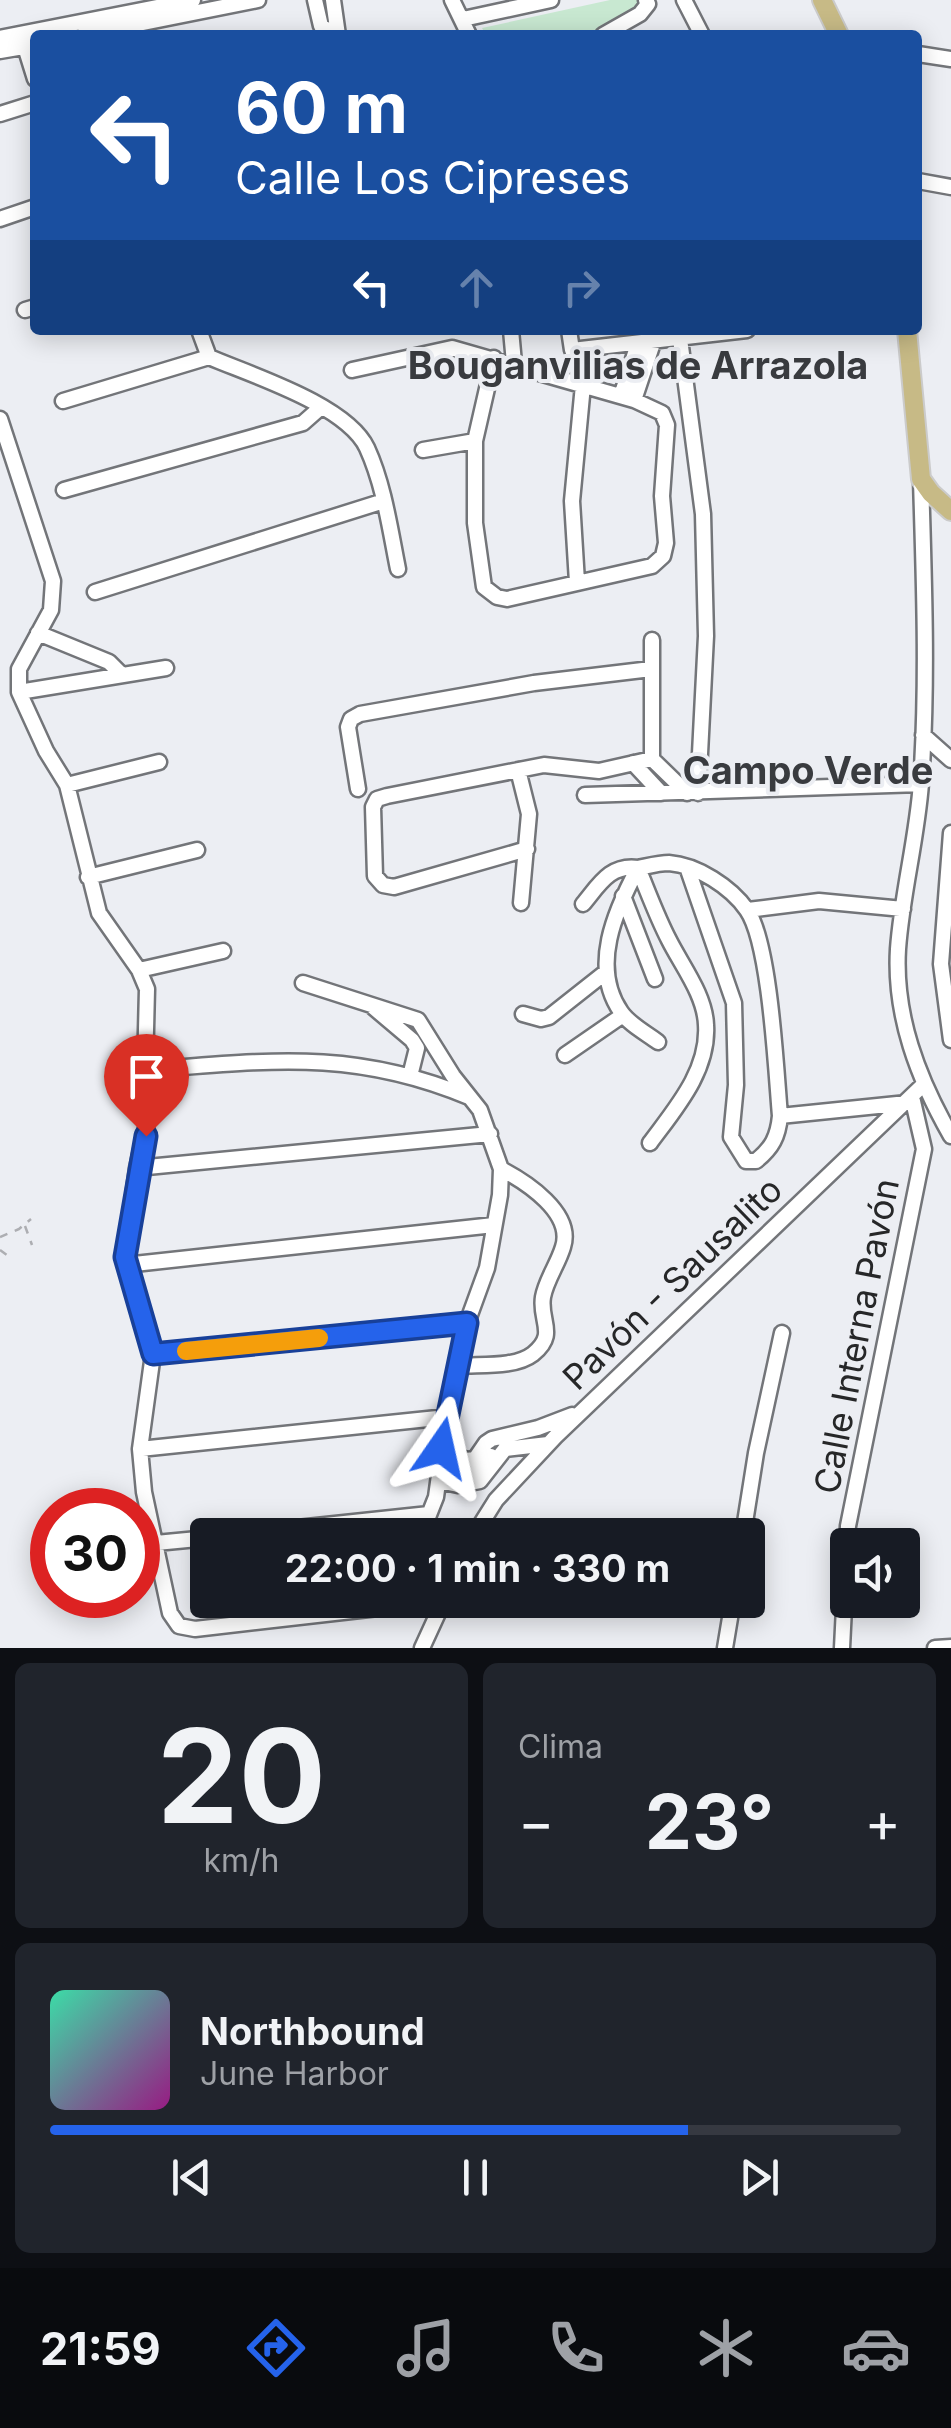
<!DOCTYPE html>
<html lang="es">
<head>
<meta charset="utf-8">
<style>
	body { margin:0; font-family:Inter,sans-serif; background:#20242c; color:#f1f3f6; height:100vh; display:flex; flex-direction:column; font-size:38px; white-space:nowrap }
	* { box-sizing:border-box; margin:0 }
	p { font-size:32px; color:#9ea1a6 }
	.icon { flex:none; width:55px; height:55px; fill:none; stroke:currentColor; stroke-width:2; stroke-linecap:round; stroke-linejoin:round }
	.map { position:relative; height:1648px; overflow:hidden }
	.panel { display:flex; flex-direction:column; gap:15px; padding:15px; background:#0d0f14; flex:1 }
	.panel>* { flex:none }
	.banner { position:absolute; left:30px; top:30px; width:892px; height:305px; border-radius:10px; box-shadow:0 5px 25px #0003; background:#1a4fa0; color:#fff; overflow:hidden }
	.tools { position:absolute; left:830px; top:1528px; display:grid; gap:20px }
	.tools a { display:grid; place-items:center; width:90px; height:90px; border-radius:10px; background:#171b24; box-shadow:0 5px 25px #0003; font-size:50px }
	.speed { position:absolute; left:30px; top:1488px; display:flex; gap:20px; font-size:50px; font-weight:700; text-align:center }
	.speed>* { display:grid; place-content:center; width:130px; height:130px; border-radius:50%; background:#171b24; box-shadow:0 5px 25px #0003; line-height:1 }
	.speed .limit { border:15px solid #d22; background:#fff; color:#111 }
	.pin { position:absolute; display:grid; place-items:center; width:85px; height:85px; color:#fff; margin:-102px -42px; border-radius:50% 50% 50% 0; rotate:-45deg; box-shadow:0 0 10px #0007 }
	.pin .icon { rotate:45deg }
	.me { position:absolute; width:110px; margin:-55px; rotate:11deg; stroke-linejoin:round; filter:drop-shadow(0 0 8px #0008) }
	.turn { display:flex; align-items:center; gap:35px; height:210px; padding:0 40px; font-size:45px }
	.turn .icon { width:130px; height:130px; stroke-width:2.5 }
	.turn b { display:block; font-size:70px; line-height:85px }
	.lanes { display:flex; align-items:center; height:95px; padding:0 40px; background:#0003; justify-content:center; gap:50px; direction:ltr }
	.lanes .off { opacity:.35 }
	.big { font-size:75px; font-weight:700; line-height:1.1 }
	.panel .tile { flex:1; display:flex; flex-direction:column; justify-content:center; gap:15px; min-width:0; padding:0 35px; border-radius:15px; background:#20242c }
	.panel .dial { align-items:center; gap:0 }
	.dial b { font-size:130px; line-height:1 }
	.song { display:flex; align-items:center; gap:30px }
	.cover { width:120px; height:120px; border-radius:15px; background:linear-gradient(135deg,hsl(160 70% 55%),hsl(310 70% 35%)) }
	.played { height:10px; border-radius:5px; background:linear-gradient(90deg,#2563eb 75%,#363941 75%) }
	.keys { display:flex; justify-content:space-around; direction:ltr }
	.heat { display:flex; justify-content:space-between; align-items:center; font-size:55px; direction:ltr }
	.panel .tiles { flex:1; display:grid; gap:15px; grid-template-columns:1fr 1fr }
	.tile:last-child { grid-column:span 2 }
	.trip { position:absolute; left:190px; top:1518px; width:575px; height:100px; border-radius:10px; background:#171b24; box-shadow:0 5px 25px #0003; font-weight:700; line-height:100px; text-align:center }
	.dock { display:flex; height:160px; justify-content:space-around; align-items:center; background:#090b0e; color:#9ea1a6 }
	.dock .icon { width:70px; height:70px }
	.dock .on { color:#2563eb }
	.dock b { font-size:45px; color:#f1f3f6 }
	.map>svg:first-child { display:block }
	.green { fill:#c8e8d1 }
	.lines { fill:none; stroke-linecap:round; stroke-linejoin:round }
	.minor-casing { stroke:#737579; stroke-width:19 }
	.major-casing { stroke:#cbcbcb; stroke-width:22 }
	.path { stroke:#adaeb2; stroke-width:2.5; stroke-dasharray:8 8; stroke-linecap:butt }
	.minor { stroke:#fff; stroke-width:14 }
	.major { stroke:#c7ba86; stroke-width:18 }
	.route-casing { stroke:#184099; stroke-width:25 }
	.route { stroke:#2563eb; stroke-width:18 }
	.slow { stroke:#f59e0b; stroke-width:18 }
	.labels { text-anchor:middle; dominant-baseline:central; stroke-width:8; stroke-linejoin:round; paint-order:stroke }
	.street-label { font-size:35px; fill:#262728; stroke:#eceef3 }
	.neighbourhood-label { font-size:38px; font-weight:bold; fill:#393b3f; stroke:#eceef3 }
</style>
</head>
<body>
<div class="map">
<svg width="951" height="1648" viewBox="0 0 951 1648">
	<rect width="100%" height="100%" fill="#eceef3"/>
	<path class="green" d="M610,0H637L640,6L597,35H486L482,28Z"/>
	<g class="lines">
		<defs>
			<path id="minor" d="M315,0L321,26L336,35
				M333,0L338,35
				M452,0L469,35
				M684,0L702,35
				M463,19L551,0
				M21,34L35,79
				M83,35L258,0
				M603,35L640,14L648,4L646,0
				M0,38L193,0
				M0,51L35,45
				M918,54L951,59
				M0,114L35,103
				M918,181L951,187
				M0,219L35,207
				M25,310L35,307
				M199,330L209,357C251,375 347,405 367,448C384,485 390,529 398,569
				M511,330L514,363
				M569,330L572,350L747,330
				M680,339L703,514L706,636L698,793
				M352,370L452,348L634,400L662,413L667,425L662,496L666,543L663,556L652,566L507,599L497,597L484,587L475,523V441L494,358
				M621,396L638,344
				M634,400L653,343
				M63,401L209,357
				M0,419L53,581L51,610L19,669V692L46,751L67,785L99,913L139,970L147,989L145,1070L148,1119L137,1168L125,1257L153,1354L140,1449L144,1492L170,1613L179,1626L195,1629L378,1608L391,1600
				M423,450L475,441
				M921,480C924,581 928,682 921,783C917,839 902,893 898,949C894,1016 918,1078 951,1136
				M64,490L303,423L320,408
				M577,582L572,501L583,385
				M95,592L384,501
				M38,633L109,662L122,675
				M652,640V759L687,793
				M19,692L166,668
				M923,735L951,760
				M633,763L661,793
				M518,770L529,814L521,903
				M67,785L159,762
				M358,789L348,727L351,719L360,714L534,683L651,669
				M585,795L921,784
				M951,833L941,964L951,1040
				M527,849L394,887L383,885L375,876L373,807L377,799L387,796L544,765L599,771L652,759
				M687,867L734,1003L736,1085L731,1137L746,1161H756C772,1148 778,1137 780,1116
				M88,877L197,850
				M623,896L655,979
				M583,904C599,885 610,864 638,868C648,892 657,917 669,940C682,966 705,995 706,1025C709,1071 675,1109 650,1143
				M748,910L819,901L903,909
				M139,970L223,951
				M303,983L418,1020L453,1076L480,1110L501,1169L500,1195L487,1268L467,1323L447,1417L436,1497L421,1535
				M373,1007L412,1040L417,1048L410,1076
				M523,1014L541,1019L549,1017L606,972
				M658,1042C646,1033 629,1024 621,1012C590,967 615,911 638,868C648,866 659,863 669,863C697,865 731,887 747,910C770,943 776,1070 780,1116L907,1103
				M565,1055L623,1015
				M145,1070C266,1061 352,1048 469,1097
				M137,1168L490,1134
				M125,1265L494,1225
				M153,1354L467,1323
				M458,1366C480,1364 515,1368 533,1354C558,1334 539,1321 543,1297C546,1280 558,1264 563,1247C574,1213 526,1182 501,1169
				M441,1448L466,1460L475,1459L486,1443L492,1439L538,1428L572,1415
				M140,1449L447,1417
				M441,1464C459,1468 479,1476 491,1456
				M439,1481L458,1485L480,1481L505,1449L548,1444
				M232,1535L429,1514
				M474,1535L496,1500L555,1437L923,1085
				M743,1535L756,1453L782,1333
				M156,1543L208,1538
				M422,1648L444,1600
				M725,1648L733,1600
				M842,1648L848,1526L924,1149L912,1097
				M935,1648L951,1647"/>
			<path id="major" d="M822,0L839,35
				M907,330L921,479L931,493L951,511"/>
		</defs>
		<use href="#minor" class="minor-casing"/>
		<use href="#major" class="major-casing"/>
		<path class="path" d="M25,1226L32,1245
			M0,1237L19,1229L31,1219
			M0,1250L11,1258"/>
		<use href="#minor" class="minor"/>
		<use href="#major" class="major"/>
	</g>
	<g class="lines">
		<defs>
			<path id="route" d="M146,1136L125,1257L153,1354L467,1323L441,1448"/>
		</defs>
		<use href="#route" class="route-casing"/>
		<use href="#route" class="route"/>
		<path class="slow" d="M186,1351L319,1338"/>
	</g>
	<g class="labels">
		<g class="street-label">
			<text transform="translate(672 1283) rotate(-44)">Pavón - Sausalito</text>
			<text transform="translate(856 1336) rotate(-79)">Calle Interna Pavón</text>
		</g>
		<g class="neighbourhood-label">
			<text x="638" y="365">Bouganvilias de Arrazola</text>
			<text x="808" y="770">Campo Verde</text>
		</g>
	</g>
</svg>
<div class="tools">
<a><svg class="icon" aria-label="sound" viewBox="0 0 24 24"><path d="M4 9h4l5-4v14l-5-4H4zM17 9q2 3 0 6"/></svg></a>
</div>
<div class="speed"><div class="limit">30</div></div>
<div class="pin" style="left:146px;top:1136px;background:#d93025"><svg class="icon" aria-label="arrive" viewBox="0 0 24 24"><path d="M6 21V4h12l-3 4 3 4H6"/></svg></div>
<svg class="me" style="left:441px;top:1448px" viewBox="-20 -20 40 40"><path d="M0-17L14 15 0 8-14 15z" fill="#2563eb" stroke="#fff" stroke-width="4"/></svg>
<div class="trip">22:00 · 1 min · 330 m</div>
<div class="banner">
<div class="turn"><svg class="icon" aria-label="left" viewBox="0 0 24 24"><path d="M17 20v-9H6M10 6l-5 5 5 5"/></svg><div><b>60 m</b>Calle Los Cipreses</div></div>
<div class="lanes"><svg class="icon" aria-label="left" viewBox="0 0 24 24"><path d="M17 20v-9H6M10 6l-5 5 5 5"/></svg><svg class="icon off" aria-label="ahead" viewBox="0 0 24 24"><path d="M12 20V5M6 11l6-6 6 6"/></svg><svg class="icon off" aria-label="right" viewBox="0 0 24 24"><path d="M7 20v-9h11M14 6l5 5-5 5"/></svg></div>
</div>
</div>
<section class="panel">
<div class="tiles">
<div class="tile dial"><b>20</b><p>km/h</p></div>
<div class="tile"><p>Clima</p>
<div class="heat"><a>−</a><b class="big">23°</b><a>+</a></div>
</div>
<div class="tile">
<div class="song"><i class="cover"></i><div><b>Northbound</b><p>June Harbor</p></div></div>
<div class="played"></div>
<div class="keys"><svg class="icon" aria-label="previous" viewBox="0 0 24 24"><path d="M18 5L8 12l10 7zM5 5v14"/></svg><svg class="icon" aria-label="pause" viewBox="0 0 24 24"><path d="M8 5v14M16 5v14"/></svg><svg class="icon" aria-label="next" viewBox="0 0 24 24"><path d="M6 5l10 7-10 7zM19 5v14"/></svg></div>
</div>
</div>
</section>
<nav class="dock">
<b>21:59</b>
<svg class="icon on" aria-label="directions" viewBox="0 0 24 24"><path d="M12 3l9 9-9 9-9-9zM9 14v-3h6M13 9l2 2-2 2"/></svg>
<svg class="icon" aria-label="music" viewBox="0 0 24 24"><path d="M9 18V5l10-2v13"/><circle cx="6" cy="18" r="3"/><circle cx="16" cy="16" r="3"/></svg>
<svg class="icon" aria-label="phone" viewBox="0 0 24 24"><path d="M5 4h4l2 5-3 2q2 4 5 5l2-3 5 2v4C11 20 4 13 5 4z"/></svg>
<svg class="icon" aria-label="climate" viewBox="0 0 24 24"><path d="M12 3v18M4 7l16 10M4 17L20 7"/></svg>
<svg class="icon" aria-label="car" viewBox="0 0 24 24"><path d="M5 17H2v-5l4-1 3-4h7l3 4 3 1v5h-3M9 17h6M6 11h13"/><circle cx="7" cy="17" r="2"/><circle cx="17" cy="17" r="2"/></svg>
</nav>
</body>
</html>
